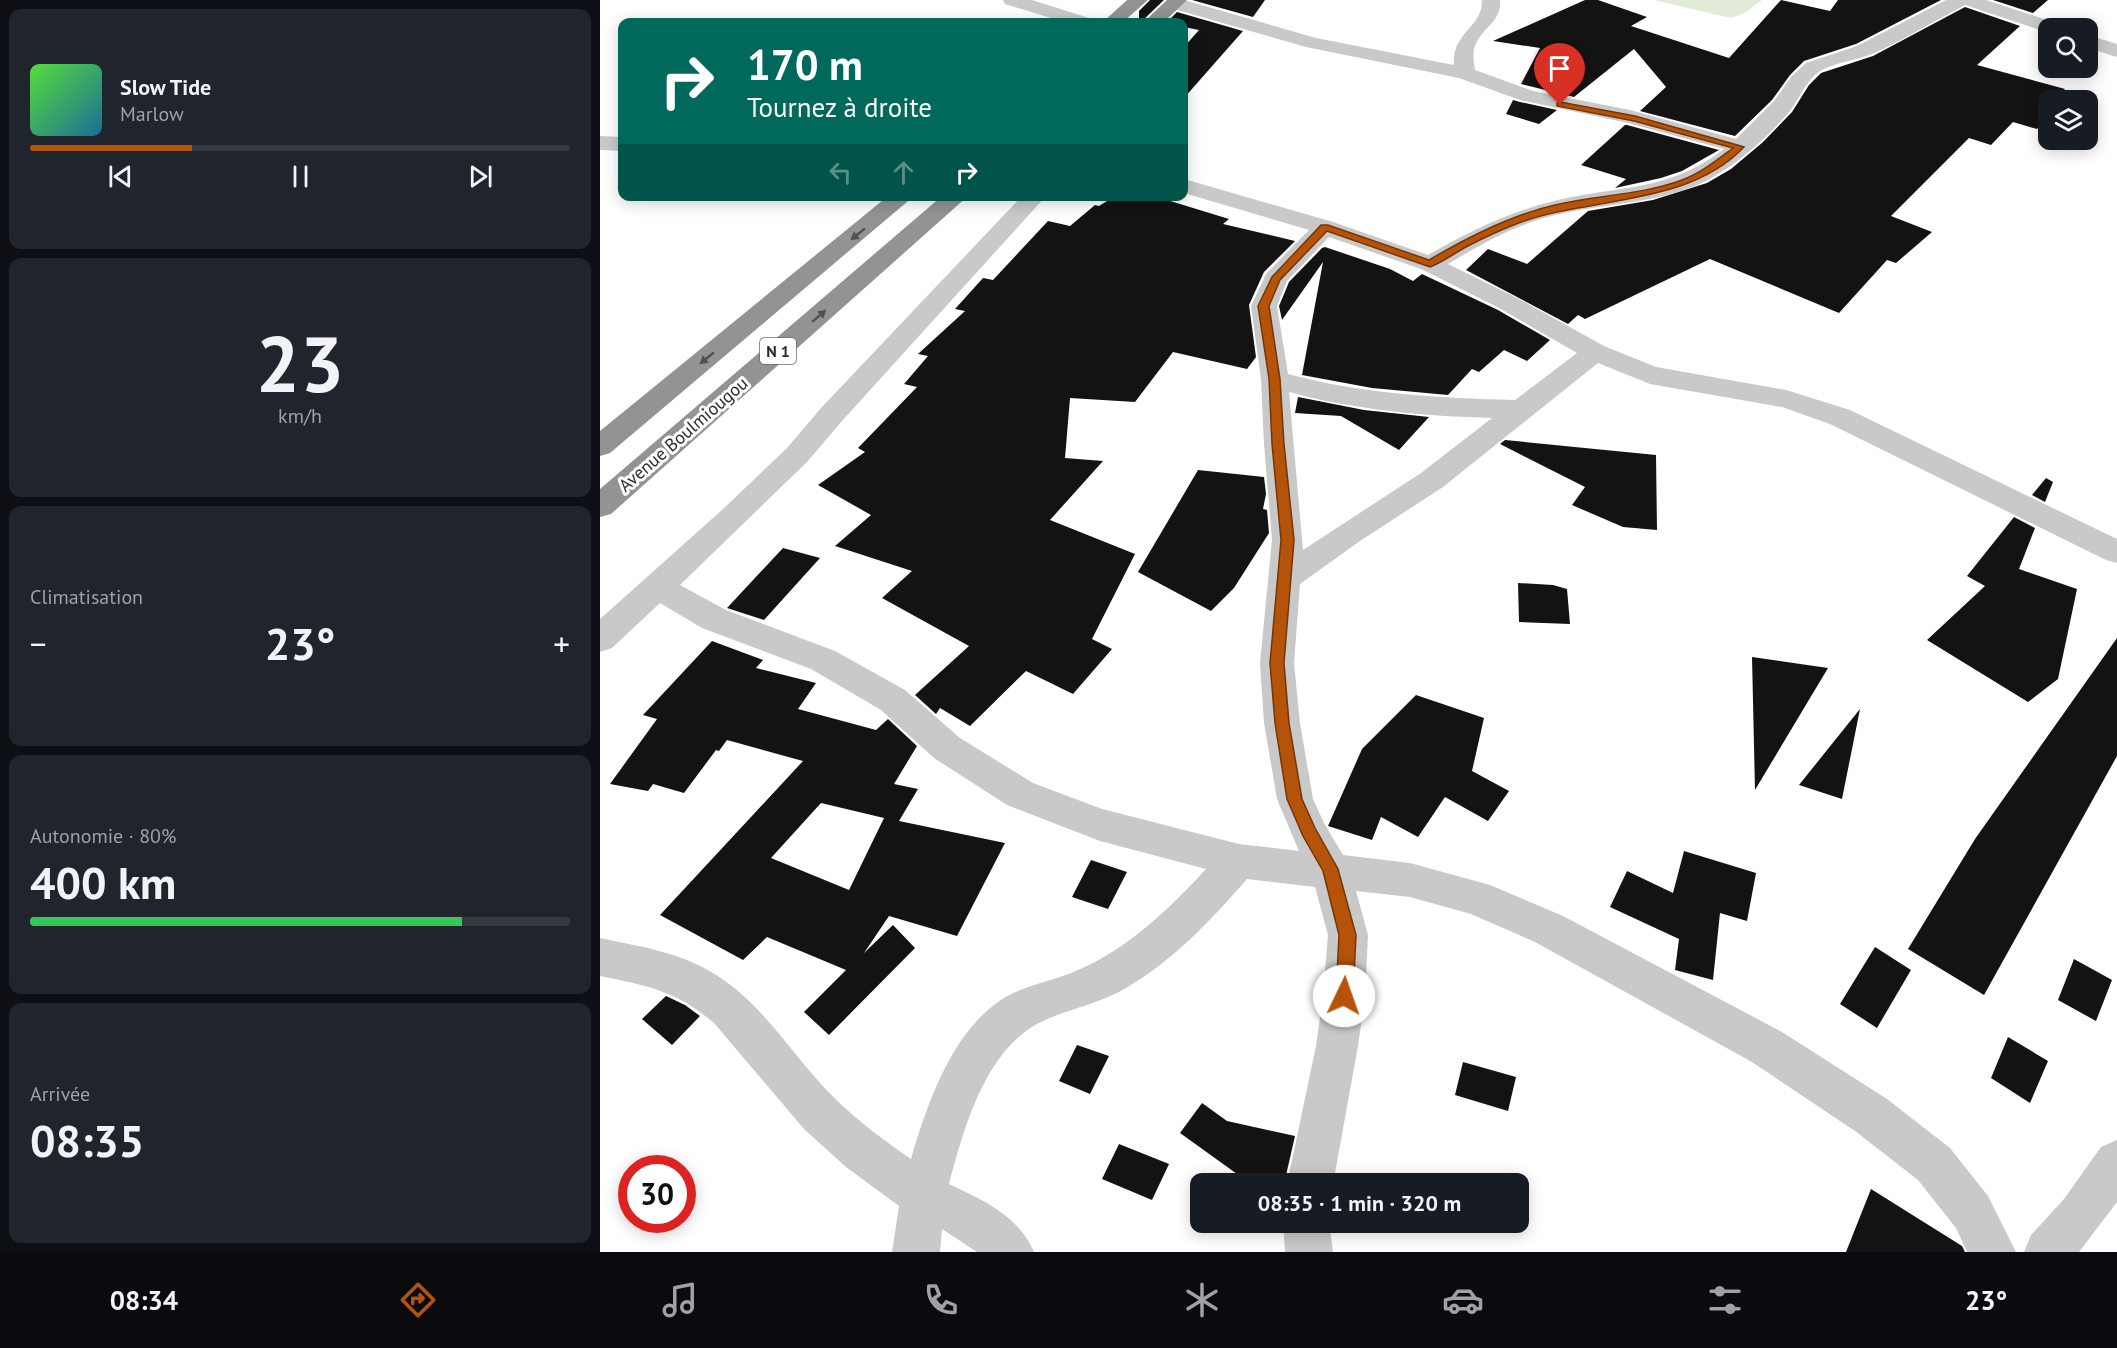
<!DOCTYPE html>
<html lang="fr">
<head>
<meta charset="utf-8">
<style>
	body { margin:0; font-family:"PT Sans",sans-serif; background:#20242c; color:#f1f3f6; height:100vh; display:flex; flex-direction:column; font-size:22px; white-space:nowrap }
	* { box-sizing:border-box; margin:0 }
	p { font-size:20px; color:#9ea1a6 }
	.icon { flex:none; width:33px; height:33px; fill:none; stroke:currentColor; stroke-width:2; stroke-linecap:round; stroke-linejoin:round }
	.map { position:relative; flex:1; overflow:hidden }
	.sheet { display:flex; flex-direction:column; gap:9px; padding:9px; background:#0d0f14; width:600px }
	.sheet>* { flex:none }
	.banner { position:absolute; left:18px; top:18px; width:570px; height:183px; border-radius:12px; box-shadow:0 3px 15px #0003; background:#00695c; color:#fff; overflow:hidden }
	.tools { position:absolute; left:1438px; top:18px; display:grid; gap:12px }
	.tools a { display:grid; place-items:center; width:60px; height:60px; border-radius:12px; background:#171b24; box-shadow:0 3px 15px #0003; font-size:30px }
	.speed { position:absolute; left:18px; top:1155px; display:flex; gap:12px; font-size:30px; font-weight:700; text-align:center }
	.speed>* { display:grid; place-content:center; width:78px; height:78px; border-radius:50%; background:#171b24; box-shadow:0 3px 15px #0003; line-height:1 }
	.speed .limit { border:9px solid #d22; background:#fff; color:#111 }
	.pin { position:absolute; display:grid; place-items:center; width:51px; height:51px; color:#fff; margin:-62px -26px; border-radius:50% 50% 50% 0; rotate:-45deg; box-shadow:0 0 6px #0007 }
	.pin .icon { rotate:45deg }
	.me { position:absolute; width:66px; margin:-33px; rotate:3deg; stroke-linejoin:round; filter:drop-shadow(0 0 4px #0008) }
	.turn { display:flex; align-items:center; gap:21px; height:126px; padding:0 30px; font-size:27px }
	.turn .icon { width:78px; height:78px; stroke-width:2.5 }
	.turn b { display:block; font-size:42px; line-height:51px }
	.lanes { display:flex; align-items:center; height:57px; padding:0 30px; background:#0003; justify-content:center; gap:30px; direction:ltr }
	.lanes .off { opacity:.35 }
	.big { font-size:45px; font-weight:700; line-height:1.1 }
	.sheet .widget { flex:1; display:flex; flex-direction:column; justify-content:center; gap:9px; min-width:0; padding:0 21px; border-radius:12px; background:#20242c }
	.sheet .dial { align-items:center; gap:0 }
	.dial b { font-size:78px; line-height:1 }
	.song { display:flex; align-items:center; gap:18px }
	.cover { width:72px; height:72px; border-radius:9px; background:linear-gradient(135deg,hsl(110 70% 55%),hsl(200 70% 35%)) }
	.played { height:6px; border-radius:3px; background:linear-gradient(90deg,#b45309 30%,#363941 30%) }
	.keys { display:flex; justify-content:space-around; direction:ltr }
	.heat { display:flex; justify-content:space-between; align-items:center; font-size:33px; direction:ltr }
	.charge { height:9px; border-radius:4px; background:linear-gradient(90deg,#34c759 80%,#363941 0) }
	.trip { position:absolute; left:590px; top:1173px; width:339px; height:60px; border-radius:12px; background:#171b24; box-shadow:0 3px 15px #0003; font-weight:700; line-height:60px; text-align:center }
	.dock { display:flex; height:96px; justify-content:space-around; align-items:center; background:#090b0e; color:#9ea1a6 }
	.dock .icon { width:42px; height:42px }
	.dock .current { color:#b45309 }
	.dock b { font-size:27px; color:#f1f3f6 }
	main { display:flex; flex:1; min-height:0 }
	.map>svg:first-child { display:block }
	.green { fill:#e2ebd7 }
	.building { fill:#131313; fill-rule:evenodd }
	.lines { fill:none; stroke-linecap:round; stroke-linejoin:round }
	.minor { fill:#c9c9c9; fill-rule:evenodd }
	.highway { fill:#939393; fill-rule:evenodd }
	.oneway { fill:#505050 }
	.route { fill:#b45309; stroke:#753606; stroke-width:1.5 }
	.labels { text-anchor:middle; dominant-baseline:central; stroke-width:6; stroke-linejoin:round; paint-order:stroke }
	.shield { fill:#fff; stroke:#6b6b6b; stroke-width:1.5 }
	.shield-label { font-size:16px; font-weight:bold; fill:#2c2c2c }
	.street-label { font-size:18px; fill:#2c2c2c; stroke:#fff }
</style>
</head>
<body>
<main>
<section class="sheet">
<div class="widget">
<div class="song"><i class="cover"></i><div><b>Slow Tide</b><p>Marlow</p></div></div>
<div class="played"></div>
<div class="keys"><svg class="icon" aria-label="previous" viewBox="0 0 24 24"><path d="M18 5L8 12l10 7zM5 5v14"/></svg><svg class="icon" aria-label="pause" viewBox="0 0 24 24"><path d="M8 5v14M16 5v14"/></svg><svg class="icon" aria-label="next" viewBox="0 0 24 24"><path d="M6 5l10 7-10 7zM19 5v14"/></svg></div>
</div>
<div class="widget dial"><b>23</b><p>km/h</p></div>
<div class="widget"><p>Climatisation</p>
<div class="heat"><a>−</a><b class="big">23°</b><a>+</a></div>
</div>
<div class="widget"><p>Autonomie · 80%</p><b class="big">400 km</b><div class="charge"></div></div>
<div class="widget"><p>Arrivée</p><b class="big">08:35</b></div>
</section>
<div class="map">
<svg width="1517" height="1252" viewBox="0 0 1517 1252">
	<rect width="100%" height="100%" fill="#fff"/>
	<path class="green" d="M1054,0H1162L1145,13L1131,18Z"/>
	<path class="building" d="M550,0H564L542,21L539,20V11Z
		M592,0H665L653,17Z
		M985,0H998L1047,17L1031,26L1129,58L1181,0L1230,11L1238,0H1341L1256,44L1204,61L1190,75L1172,100L1135,136L1040,111L1066,87L1034,49L974,97L921,84L940,48L893,41Z
		M1393,0H1448L1433,13Z
		M1365,7L1420,26L1377,65L1465,89L1456,100H1449V114L1437,129L1413,122L1391,145L1369,138L1291,216L1332,232L1296,263L1287,260L1239,313L1110,259L985,319L978,315L968,324L866,270L888,249L927,264L988,211L1053,200L1107,183L1131,169L1163,142L1192,112L1209,85L1221,73L1273,56Z
		M577,12L643,31L584,98V47L599,30L584,27V22H567Z
		M913,100L920,102L957,110L939,124L906,114Z
		M1025,125H1027L1119,150L1082,171L1061,178L1015,188L1026,179L981,165Z
		M515,196H554L629,219L623,224L695,241L664,272L649,305L656,357L647,369L573,352L535,402L470,398L465,458L503,461L450,520L535,554L492,639L512,649L473,694L426,671L370,726L340,708L336,714L315,695L369,646L282,598L312,571L235,546L271,515L218,485L265,452L258,448L317,387L304,384L328,356L318,354L365,311L355,309L383,278L393,280L448,221L470,226L495,205L499,206Z
		M725,247L790,269L813,281L822,274L898,310L950,340L927,361L904,350L879,372L872,369L848,395L772,388L702,375L723,262L682,320L679,306L689,282L722,248Z
		M698,397L764,410L829,417L799,450L741,416L695,413Z
		M905,440L1056,455L1057,530L1023,527L972,505L985,487L900,444Z
		M598,470L664,477L666,494L663,509L667,510L669,533L634,588L611,611L538,572Z
		M1446,478L1453,482L1445,502L1432,495Z
		M1414,517L1435,528L1419,569L1477,589L1458,679L1428,702L1327,640L1385,586L1367,576Z
		M183,548L220,558L164,620L127,608Z
		M918,583L953,585L967,589L970,624L919,622Z
		M1517,638V756L1384,995L1308,949L1375,839Z
		M112,641L163,660L156,668L216,683L198,709L276,730L288,719L317,746L294,784L318,789L299,821L405,843L357,936L289,916L264,953L293,925L315,948L229,1035L204,1012L246,970L167,937L143,960L60,915L203,761L127,740L119,751L116,750L84,793L53,784L48,791L10,784L57,719L43,715ZM221,803L284,818L249,890L171,858Z
		M1152,657L1228,668L1155,790Z
		M816,695L884,718L872,771L909,791L888,821L845,797L818,837L781,817L772,840L728,826L762,749Z
		M1260,709L1242,799L1199,785Z
		M1084,851L1156,873L1147,921L1120,913L1113,980L1075,970L1079,939L1010,907L1027,871L1073,893Z
		M491,860L527,872L508,909L472,897Z
		M1275,947L1311,970L1277,1028L1240,1004Z
		M1474,959L1512,980L1496,1021L1458,1000Z
		M66,996L85,1005L100,1016L72,1045L42,1019Z
		M1408,1037L1448,1061L1430,1103L1391,1078Z
		M477,1045L509,1056L490,1094L459,1081Z
		M863,1062L916,1077L908,1111L855,1095Z
		M602,1103L627,1121L695,1136L684,1184H651L580,1133Z
		M519,1144L569,1164L552,1200L502,1179Z
		M1271,1189L1362,1246L1365,1252H1246Z"/>
	<g class="lines">
		<path class="minor" d="M403,0H432L489,18L492,22H464L405,4Z
			M567,0H584L716,38L854,65C852,31 883,28 882,0H900C902,22 882,27 875,46C872,53 874,62 875,70L933,91L1030,110L1136,139L1174,101L1192,76L1206,63L1257,46L1346,0H1386L1459,24L1462,28H1449V33L1365,5C1334,21 1304,40 1272,54C1255,61 1236,62 1220,71C1206,80 1200,98 1190,111C1167,138 1138,164 1106,181C1061,203 1009,203 960,214C921,222 883,243 848,264L917,298L1004,346L1056,367L1186,390L1250,410L1517,539V563L1506,560L1230,424L1182,407L1050,384L998,363L843,487L760,541L700,584L694,663L700,723L713,799L724,823L743,855L810,863L890,885L963,916L1182,1032L1287,1099L1350,1148L1388,1196L1416,1252H1367L1356,1228L1318,1180L1255,1131L1152,1062L935,942L871,914L810,897L756,891L768,935L765,996L758,1046L733,1184H687L716,1046L723,996L728,935L715,887L647,879C611,920 574,960 526,988C498,1005 465,1009 437,1024C384,1053 363,1131 349,1184C383,1200 419,1216 434,1252H377L342,1229L340,1252H292L299,1206L246,1167L204,1129L114,1023C75,990 48,986 0,976V938C38,946 79,952 113,973C158,1000 186,1045 220,1083C247,1113 279,1137 311,1159C327,1105 350,1036 398,1002C421,985 452,982 478,970C529,948 569,909 606,869L500,841L407,805L334,758L281,710L211,669L102,628L60,603L12,648L0,652V619L122,510L187,448L222,407L422,196H446L242,421L207,462L80,585L126,610L235,651L305,690L360,738L433,783L502,809L639,844L699,851L677,799L664,723L660,663L672,540L664,444L661,379L651,306L666,274L709,230L584,193V179L733,222L828,255C868,232 909,212 954,201C1018,185 1067,193 1124,149L1028,123L920,100L859,78L706,47L567,7L565,3ZM729,237L821,269L899,308L977,353L915,400C838,398 762,394 688,374L677,306L687,281ZM689,392C755,410 824,416 892,418L821,473L703,550Z
			M1488,35L1517,44V57L1488,48Z
			M0,136L22,137V151L0,150Z
			M1517,1140V1202L1479,1252H1424L1431,1235L1464,1199L1501,1147Z
			M683,1222H729L733,1252H685Z"/>
		<path class="highway" d="M527,0H548L523,22H503Z
			M567,0H587L564,22H544Z
			M288,196H314L10,453L0,456V431Z
			M342,196H368L11,514L0,517V489Z"/>
	</g>
	<defs><path id="oneway-solid" d="M-6-.8H1V-3.2L6.5 0L1 3.2V.8H-6Z" transform="scale(1.5)"/></defs>
	<g class="oneway">
		<use href="#oneway-solid" transform="translate(258 234) rotate(141)"/>
		<use href="#oneway-solid" transform="translate(219 316) rotate(-41)"/>
		<use href="#oneway-solid" transform="translate(107 358) rotate(141)"/>
	</g>
	<path class="route" d="M960,102L1035,116L1144,147C1087,207 989,196 916,224C901,230 885,237 870,245C857,251 844,262 830,267L727,231L680,280L669,306L680,379L684,444L694,540L684,663L689,723L702,799L715,828L738,869L756,935L753,996L750,1002L744,1004L738,1002L736,996L739,935L723,871L703,836L687,799L675,723L670,663L681,540L672,444L669,379L658,306L672,277L721,225H728L829,260C868,237 911,215 955,205C997,195 1042,195 1082,180C1101,173 1117,160 1133,148L1034,121L957,106V103Z"/>
	<g class="labels">
		<rect class="shield" x="160" y="338" width="36" height="26" rx="4.5"/>
		<g class="shield-label">
			<text x="178" y="351">N 1</text>
		</g>
		<g class="street-label">
			<text transform="translate(83 434) rotate(-41)">Avenue Boulmiougou</text>
		</g>
	</g>
</svg>
<div class="tools">
<a><svg class="icon" aria-label="search" viewBox="0 0 24 24"><circle cx="10" cy="10" r="6"/><path d="M15 15l6 6"/></svg></a>
<a><svg class="icon" aria-label="layers" viewBox="0 0 24 24"><path d="M12 4l9 5-9 5-9-5zM3 14l9 5 9-5"/></svg></a>
</div>
<div class="speed"><div class="limit">30</div></div>
<div class="pin" style="left:960px;top:105px;background:#d93025"><svg class="icon" aria-label="arrive" viewBox="0 0 24 24"><path d="M6 21V4h12l-3 4 3 4H6"/></svg></div>
<svg class="me" style="left:744px;top:996px" viewBox="-20 -20 40 40"><circle r="19" fill="#fff"/><path d="M0-13L10 11 0 6-10 11z" fill="#b45309"/></svg>
<div class="trip">08:35 · 1 min · 320 m</div>
<div class="banner">
<div class="turn"><svg class="icon" aria-label="right" viewBox="0 0 24 24"><path d="M7 20v-9h11M14 6l5 5-5 5"/></svg><div><b>170 m</b>Tournez à droite</div></div>
<div class="lanes"><svg class="icon off" aria-label="left" viewBox="0 0 24 24"><path d="M17 20v-9H6M10 6l-5 5 5 5"/></svg><svg class="icon off" aria-label="ahead" viewBox="0 0 24 24"><path d="M12 20V5M6 11l6-6 6 6"/></svg><svg class="icon" aria-label="right" viewBox="0 0 24 24"><path d="M7 20v-9h11M14 6l5 5-5 5"/></svg></div>
</div>
</div>
</main>
<nav class="dock">
<b>08:34</b>
<svg class="icon current" aria-label="directions" viewBox="0 0 24 24"><path d="M12 3l9 9-9 9-9-9zM9 14v-3h6M13 9l2 2-2 2"/></svg>
<svg class="icon" aria-label="music" viewBox="0 0 24 24"><path d="M9 18V5l10-2v13"/><circle cx="6" cy="18" r="3"/><circle cx="16" cy="16" r="3"/></svg>
<svg class="icon" aria-label="phone" viewBox="0 0 24 24"><path d="M5 4h4l2 5-3 2q2 4 5 5l2-3 5 2v4C11 20 4 13 5 4z"/></svg>
<svg class="icon" aria-label="climate" viewBox="0 0 24 24"><path d="M12 3v18M4 7l16 10M4 17L20 7"/></svg>
<svg class="icon" aria-label="car" viewBox="0 0 24 24"><path d="M5 17H2v-5l4-1 3-4h7l3 4 3 1v5h-3M9 17h6M6 11h13"/><circle cx="7" cy="17" r="2"/><circle cx="17" cy="17" r="2"/></svg>
<svg class="icon" aria-label="filters" viewBox="0 0 24 24"><path d="M4 7h16M4 17h16"/><circle cx="9" cy="7" r="2"/><circle cx="15" cy="17" r="2"/></svg>
<b>23°</b>
</nav>
</body>
</html>
